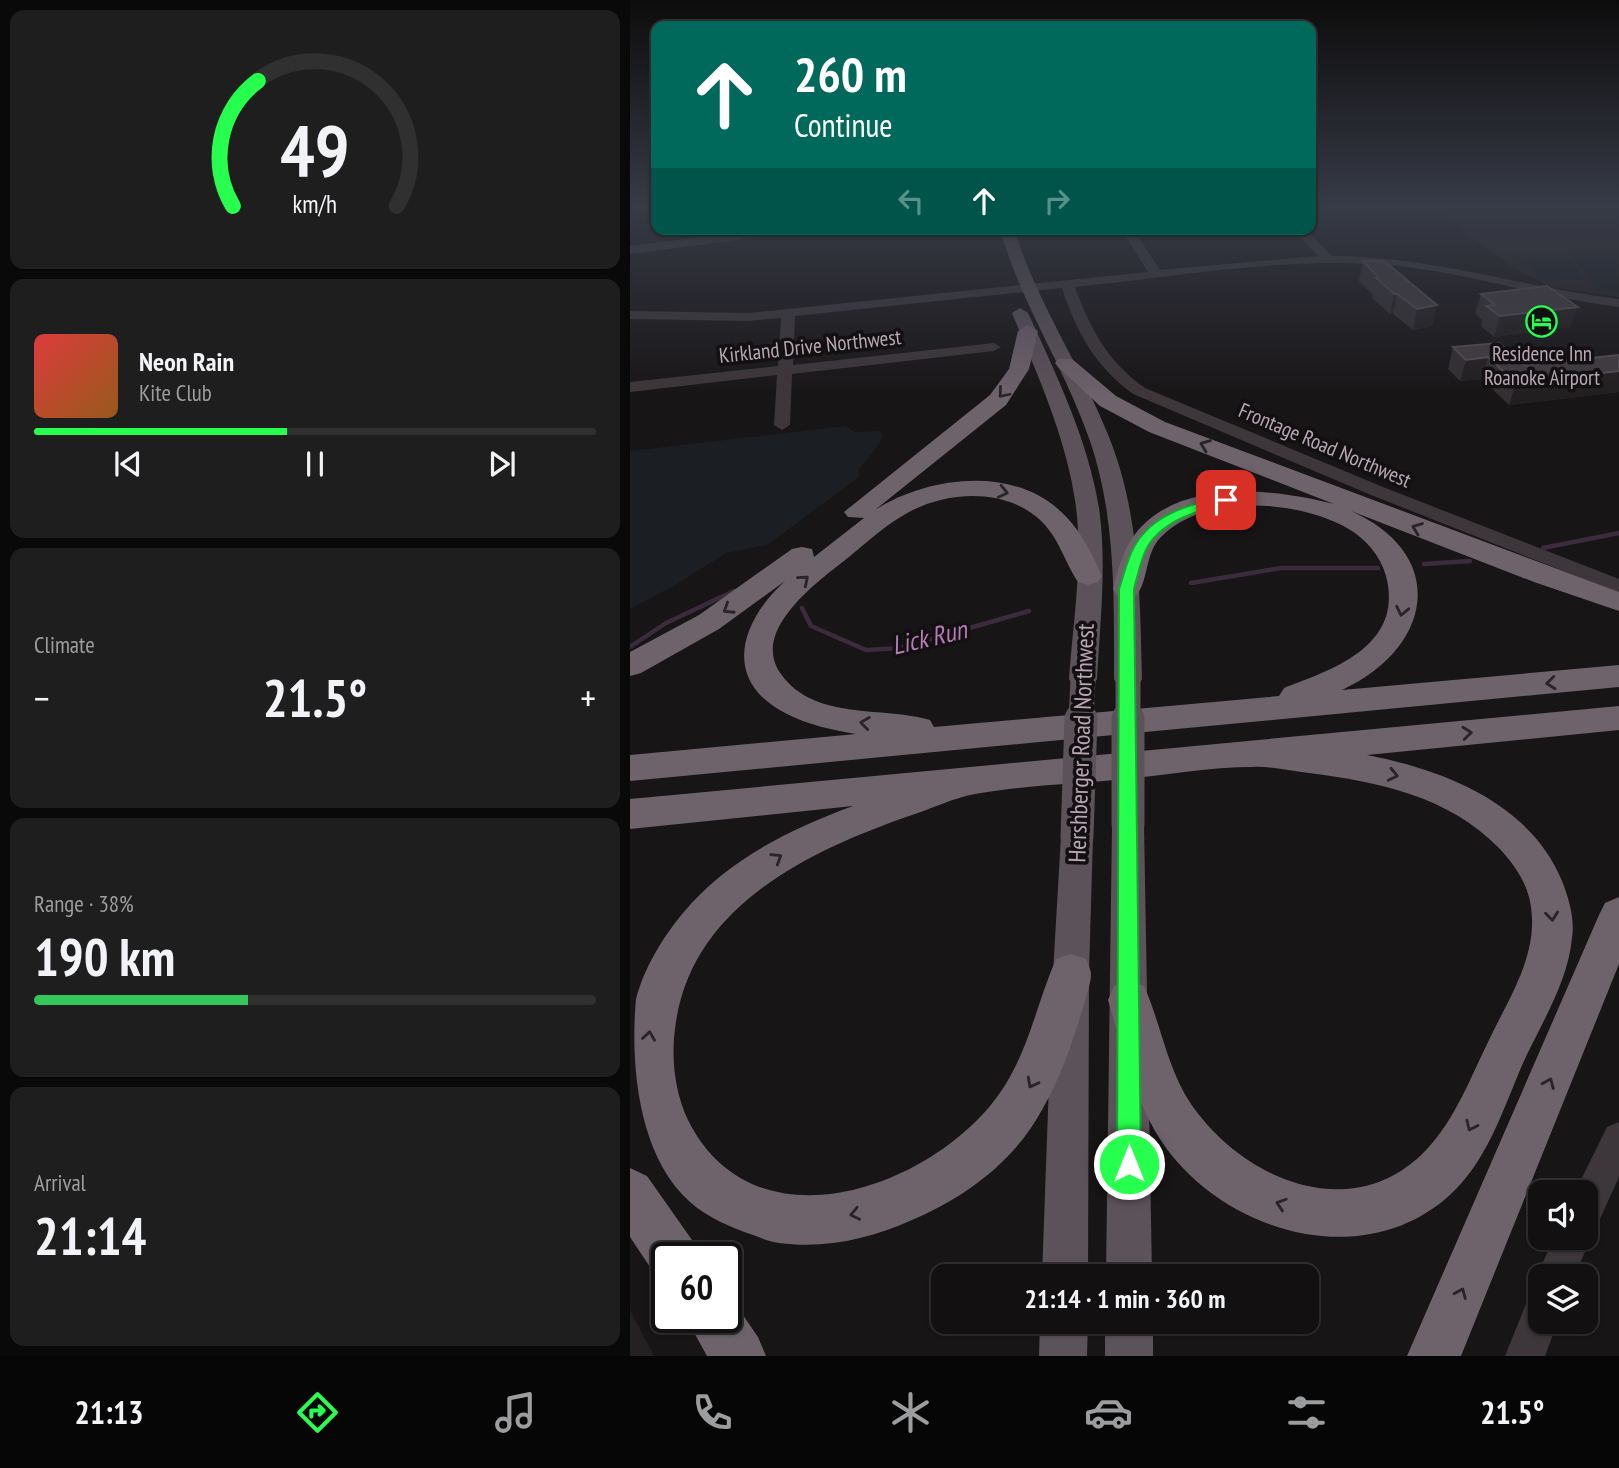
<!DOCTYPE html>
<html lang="en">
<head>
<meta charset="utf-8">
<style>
	body { margin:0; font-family:"PT Sans Narrow",sans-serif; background:#1f1e1e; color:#f1f3f6; height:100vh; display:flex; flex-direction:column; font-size:26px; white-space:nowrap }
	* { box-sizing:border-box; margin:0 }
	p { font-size:23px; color:#9c9d9f }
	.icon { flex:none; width:38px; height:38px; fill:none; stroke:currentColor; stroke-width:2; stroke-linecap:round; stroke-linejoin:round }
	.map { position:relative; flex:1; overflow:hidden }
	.side { display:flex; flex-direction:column; gap:10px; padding:10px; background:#0a0909; width:630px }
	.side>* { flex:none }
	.banner { position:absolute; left:21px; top:21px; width:665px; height:214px; border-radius:14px; box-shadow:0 2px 5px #0004,0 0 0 2px #313030; background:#00695c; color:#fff; overflow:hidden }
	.controls { position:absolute; left:898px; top:1180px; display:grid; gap:14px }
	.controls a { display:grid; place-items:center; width:70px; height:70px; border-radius:14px; background:#121010; box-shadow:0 2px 5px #0004,0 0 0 2px #313030; font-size:35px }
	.speed { position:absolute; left:21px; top:1242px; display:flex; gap:14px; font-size:35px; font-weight:700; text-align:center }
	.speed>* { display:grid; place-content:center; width:91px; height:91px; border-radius:50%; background:#121010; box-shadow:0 2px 5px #0004,0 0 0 2px #313030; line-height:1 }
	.speed .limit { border:4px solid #111; border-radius:10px; background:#fff; color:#111 }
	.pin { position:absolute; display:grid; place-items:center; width:60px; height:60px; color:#fff; margin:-30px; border-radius:14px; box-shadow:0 4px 10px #0006 }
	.me { position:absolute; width:77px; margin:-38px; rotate:0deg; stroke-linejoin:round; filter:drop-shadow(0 0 5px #0008) }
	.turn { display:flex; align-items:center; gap:24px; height:147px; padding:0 28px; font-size:32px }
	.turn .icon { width:91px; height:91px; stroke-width:2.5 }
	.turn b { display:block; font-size:49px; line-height:60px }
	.lanes { display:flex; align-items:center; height:66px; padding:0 28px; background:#0003; justify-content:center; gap:35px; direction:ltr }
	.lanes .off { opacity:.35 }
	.big { font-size:52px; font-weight:800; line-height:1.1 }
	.side .tile { flex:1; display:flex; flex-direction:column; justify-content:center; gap:10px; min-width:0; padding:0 24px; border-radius:14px; background:#1f1e1e }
	.side .dial { align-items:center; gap:0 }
	.dial svg { height:182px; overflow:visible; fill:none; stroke:#313030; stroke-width:7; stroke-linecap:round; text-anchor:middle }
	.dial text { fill:#f1f3f6; stroke:none }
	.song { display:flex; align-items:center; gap:21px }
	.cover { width:84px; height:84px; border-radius:10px; background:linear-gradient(135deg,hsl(0 70% 55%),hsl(30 70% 35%)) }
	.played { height:7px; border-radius:4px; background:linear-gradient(90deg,#26ff4d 45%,#313030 45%) }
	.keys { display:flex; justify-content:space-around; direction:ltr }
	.heat { display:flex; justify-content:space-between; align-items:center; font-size:38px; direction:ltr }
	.charge { height:10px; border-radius:5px; background:linear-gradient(90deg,#34c759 38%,#313030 0) }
	.trip { position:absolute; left:301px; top:1264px; width:388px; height:70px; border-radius:14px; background:#121010; box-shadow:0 2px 5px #0004,0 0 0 2px #313030; font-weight:800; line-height:70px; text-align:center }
	.dock { display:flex; height:112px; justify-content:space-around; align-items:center; background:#070606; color:#9c9d9f }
	.dock .icon { width:49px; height:49px }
	.dock .active { color:#26ff4d }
	.dock b { font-size:32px; color:#f1f3f6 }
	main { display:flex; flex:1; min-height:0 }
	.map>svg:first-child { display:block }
	.built { fill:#252123 }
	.green { fill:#1b1e23 }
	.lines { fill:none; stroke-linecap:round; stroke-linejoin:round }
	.stream { stroke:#3c2a3d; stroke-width:4.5 }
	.minor { fill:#3d363a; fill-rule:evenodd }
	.major { fill:#5c5259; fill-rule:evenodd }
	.highway { fill:#6e626b; fill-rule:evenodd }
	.major-bridge-far1 { stroke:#5c5259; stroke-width:25 }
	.major-bridge { stroke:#5c5259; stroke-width:33 }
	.wall { fill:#332e31 }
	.shaded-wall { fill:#221f20 }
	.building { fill:#413b3f; stroke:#544c52; stroke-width:2 }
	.oneway { stroke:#292428 }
	.route { fill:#26ff4d; stroke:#19a632; stroke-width:2 }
	.labels { text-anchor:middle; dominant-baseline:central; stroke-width:7; stroke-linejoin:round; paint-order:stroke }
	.far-street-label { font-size:21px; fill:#b9a6b5; stroke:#121011 }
	.far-poi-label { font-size:21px; fill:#b9a6b5; stroke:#121011 }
	.street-label { font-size:24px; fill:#b9a6b5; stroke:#121011 }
	.water-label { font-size:26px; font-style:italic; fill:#b67ab7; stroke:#121011 }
</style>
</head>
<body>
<main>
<section class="side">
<div class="tile dial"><svg viewBox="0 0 100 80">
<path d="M14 69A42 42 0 1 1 86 69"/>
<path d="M14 69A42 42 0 0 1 25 14" stroke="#26ff4d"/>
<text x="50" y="56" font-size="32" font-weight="700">49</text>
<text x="50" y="72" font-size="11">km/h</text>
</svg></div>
<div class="tile">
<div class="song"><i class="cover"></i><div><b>Neon Rain</b><p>Kite Club</p></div></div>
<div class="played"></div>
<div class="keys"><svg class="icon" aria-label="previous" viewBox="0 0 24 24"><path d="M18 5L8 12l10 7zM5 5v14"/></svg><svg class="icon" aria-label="pause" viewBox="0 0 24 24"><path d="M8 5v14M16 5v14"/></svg><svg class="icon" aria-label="next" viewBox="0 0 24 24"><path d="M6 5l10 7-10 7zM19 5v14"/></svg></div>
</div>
<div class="tile"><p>Climate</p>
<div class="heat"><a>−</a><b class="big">21.5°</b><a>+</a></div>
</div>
<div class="tile"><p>Range · 38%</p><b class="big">190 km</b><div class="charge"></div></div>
<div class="tile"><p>Arrival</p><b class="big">21:14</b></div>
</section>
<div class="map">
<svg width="989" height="1356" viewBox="0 0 989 1356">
	<rect width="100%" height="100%" fill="#181516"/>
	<path class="built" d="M799,206H989V297L921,287L884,268Z
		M0,1310L24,1356H0Z"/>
	<path class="green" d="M941,254L987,255L989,291H967Z
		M895,261L942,262L955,280L907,279Z
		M215,426L225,432L249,431L253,435L248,446L229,469V477L137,545L96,553L47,584L0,609V451Z"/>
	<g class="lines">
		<path class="stream" d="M913,548L989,533
			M794,564L840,561
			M561,583L651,568H748
			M172,608L181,626L236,650L270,648L399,611
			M0,647L36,623L104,591"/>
		<path class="minor" d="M131,229H166L160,233L0,254V246Z
			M491,229H503L530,270L688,256L662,229H675L702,256C800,256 892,287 989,299V307L967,304C897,293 829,271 758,265C654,257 548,276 445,287C460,329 478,362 515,388L753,487L989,579V593L741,495L503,394C466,367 446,332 432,288L165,316L163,365L364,343L371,347L364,351L162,374L160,425L152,430L144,425L147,375L0,392V382L148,366L151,318L119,321L0,319V311L119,313L518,272Z
			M989,1122V1177L969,1221L957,1226L961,1237L945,1276H910V1283L907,1276L924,1237H956V1192H945L977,1127Z
			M910,1299V1321H928L915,1356H875L896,1304Z"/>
		<path class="major" d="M370,229H384C407,303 451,366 479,437C510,514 510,598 512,679L508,686L498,689L488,686L484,679C484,599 486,517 460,441C435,368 391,304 370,229Z
			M390,308L398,313C427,376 458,440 469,508C477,565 470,622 467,679L463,686L453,689L443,686L439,679C443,622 453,564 446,507C437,439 408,376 382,313Z
			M498,811L509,815L514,824L522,1276H476L482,824L487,815Z
			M447,822L459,826L463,836L459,973L458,1276H412L423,973L431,836L435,826Z
			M410,1321H458L457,1356H409Z
			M475,1321H523V1356H475Z"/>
		<path class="highway" d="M398,325L408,331L399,369L376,405L245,510C297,477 379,466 428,509C449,527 461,551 472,576L468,582L458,585L448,582C434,561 429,537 409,519C374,488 318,491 279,512C257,524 238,541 219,557C190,580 119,630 151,674C184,721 253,706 300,720L304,727L649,696L654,688C705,669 774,645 756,576C750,555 736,539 717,528C668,500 573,493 531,537C515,553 519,578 507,595L497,598L487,595L483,589C489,566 495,543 512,526C558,479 646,489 704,504L519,432L470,406L428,367L425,363L428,359H442L486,396L535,422L989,592V611L904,582L721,511C820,555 802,649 712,690L989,665V687L0,781V755L226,734C203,730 178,725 157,714C91,681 110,622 155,581L89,629L11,673L0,676V652L69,615L162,549L172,547L182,549L184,557L234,518L218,517L214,512L360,395L379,369L388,331Z
			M989,706V730L737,755C814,770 900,803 932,881C939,899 945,919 942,938C938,982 911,1024 893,1063C874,1107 859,1156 825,1190C736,1279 583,1231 525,1131C502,1091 491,1044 478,1000L484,986L499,980L514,986C531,1024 537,1068 561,1104C614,1181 724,1227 797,1149C826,1118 841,1076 860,1038C881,994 912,949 899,897C894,878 882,862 869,848C818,796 749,782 679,773C661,771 641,766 622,767C580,767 537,775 495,779C446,784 394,785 345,794C323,798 301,809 279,816C176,852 59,908 45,1029C41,1059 45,1093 58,1120C121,1247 287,1193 360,1106C397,1062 404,1010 426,959L441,954L456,959C458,964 461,970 461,974C461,983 457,993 455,1001C444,1038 432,1075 413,1108C385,1161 336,1197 282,1220C240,1239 195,1249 149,1243C140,1242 131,1238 123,1235C100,1227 78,1218 60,1202C8,1156 0,1064 6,999C14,968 33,937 53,913C97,860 160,829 223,806L0,829V799Z
			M989,897V964L831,1356H777L969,915L975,903Z
			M0,1168L17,1176L62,1240L70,1258H37V1281L26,1276L0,1237Z
			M96,1297L102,1299L128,1337L136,1356H77L56,1318H96Z"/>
		<path class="major-bridge-far1" d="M498,679V720
			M451,720L453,679"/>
		<path class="major-bridge" d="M498,719V824
			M447,836L451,719"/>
	</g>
	<path class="wall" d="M733,261L807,305L802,326L783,330L763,314H760L742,298L743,295L729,281Z
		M851,294L940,327L864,337L851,326L852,320L845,314Z
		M823,347L895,365L989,355V392L879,405L852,379L830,381L818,369Z"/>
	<path class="shaded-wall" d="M764,294H767L763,314H760Z
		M807,305L802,326L783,330L787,309Z
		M948,307L940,327L864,337L870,316Z
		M858,357L852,379L830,381L836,360Z
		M989,371V392L879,405L886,383Z"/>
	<path class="building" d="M733,261H754L807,305L787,309L767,294H764L746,278H749Z
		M917,286L948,307L870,316L856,306L865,305L851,294Z
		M869,343L895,365L989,355V371L886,383L858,357L836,360L823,347Z"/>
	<defs><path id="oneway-chevron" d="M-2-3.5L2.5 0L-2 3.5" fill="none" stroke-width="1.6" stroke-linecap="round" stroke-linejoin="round" transform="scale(1.75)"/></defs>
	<g class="oneway">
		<use href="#oneway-chevron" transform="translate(373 393) rotate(130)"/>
		<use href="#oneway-chevron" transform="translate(575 445) rotate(-159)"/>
		<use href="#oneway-chevron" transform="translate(373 492) rotate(13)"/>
		<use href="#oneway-chevron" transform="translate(787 528) rotate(-159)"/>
		<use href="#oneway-chevron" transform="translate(174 580) rotate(-40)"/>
		<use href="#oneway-chevron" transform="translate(98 609) rotate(147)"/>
		<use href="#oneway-chevron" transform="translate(772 611) rotate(102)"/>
		<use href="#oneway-chevron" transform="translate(921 683) rotate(174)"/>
		<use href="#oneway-chevron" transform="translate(235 723) rotate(-172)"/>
		<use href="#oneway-chevron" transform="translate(837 733) rotate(-6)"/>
		<use href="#oneway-chevron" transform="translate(763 775) rotate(13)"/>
		<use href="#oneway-chevron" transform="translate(147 858) rotate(-32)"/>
		<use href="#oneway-chevron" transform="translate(922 916) rotate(84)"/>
		<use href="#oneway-chevron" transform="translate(19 1036) rotate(-82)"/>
		<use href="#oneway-chevron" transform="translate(402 1083) rotate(118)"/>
		<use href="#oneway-chevron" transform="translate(919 1083) rotate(-67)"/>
		<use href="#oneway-chevron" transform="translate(841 1126) rotate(115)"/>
		<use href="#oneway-chevron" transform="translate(651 1204) rotate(-162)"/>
		<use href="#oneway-chevron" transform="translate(225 1214) rotate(168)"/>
		<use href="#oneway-chevron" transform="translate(831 1293) rotate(-67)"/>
	</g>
	<linearGradient id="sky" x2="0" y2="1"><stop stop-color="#0d0c0c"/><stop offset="0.52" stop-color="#373b47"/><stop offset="1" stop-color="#373b47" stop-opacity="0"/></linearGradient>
	<rect width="989" height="396" fill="url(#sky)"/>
	<path class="route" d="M596,496L603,500L601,503C571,510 536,518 518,546C511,558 508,575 504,589L511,1164L508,1173L499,1177L490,1173L487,1164L489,589C494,575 497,559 504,547C522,513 562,504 596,496Z"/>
	<defs>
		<symbol id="hotel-ring" viewBox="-11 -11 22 22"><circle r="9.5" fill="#121011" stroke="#26ff4d" stroke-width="1.5"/><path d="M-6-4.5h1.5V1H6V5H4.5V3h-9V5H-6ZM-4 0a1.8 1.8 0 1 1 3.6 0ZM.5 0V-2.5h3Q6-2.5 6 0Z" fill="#26ff4d"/></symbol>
	</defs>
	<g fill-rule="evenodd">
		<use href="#hotel-ring" x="894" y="304" width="35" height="35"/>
	</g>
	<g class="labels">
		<g class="far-street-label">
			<text transform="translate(180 346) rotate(-6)">Kirkland Drive Northwest</text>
			<text transform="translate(695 445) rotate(23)">Frontage Road Northwest</text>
		</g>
		<g class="far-poi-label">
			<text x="912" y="353">Residence Inn<tspan x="912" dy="24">Roanoke Airport</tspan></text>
		</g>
		<g class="street-label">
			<text transform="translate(451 743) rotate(-88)">Hershberger Road Northwest</text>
		</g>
		<g class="water-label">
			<text transform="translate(299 637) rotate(-13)">Lick Run</text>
		</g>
	</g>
</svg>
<div class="controls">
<a><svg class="icon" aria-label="sound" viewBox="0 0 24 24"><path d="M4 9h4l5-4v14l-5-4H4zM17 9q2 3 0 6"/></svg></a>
<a><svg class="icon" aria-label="layers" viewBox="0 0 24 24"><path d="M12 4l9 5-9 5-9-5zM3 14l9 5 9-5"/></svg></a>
</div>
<div class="speed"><div class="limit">60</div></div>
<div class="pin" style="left:596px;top:500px;background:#d93025"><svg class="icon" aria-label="arrive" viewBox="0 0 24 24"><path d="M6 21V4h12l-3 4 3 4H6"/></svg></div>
<svg class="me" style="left:499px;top:1164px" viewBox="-20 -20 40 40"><circle r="17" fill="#26ff4d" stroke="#fff" stroke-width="3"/><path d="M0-11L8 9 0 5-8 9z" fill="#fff"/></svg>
<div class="trip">21:14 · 1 min · 360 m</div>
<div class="banner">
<div class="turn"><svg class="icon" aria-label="ahead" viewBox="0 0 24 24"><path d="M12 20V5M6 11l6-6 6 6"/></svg><div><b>260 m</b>Continue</div></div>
<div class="lanes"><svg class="icon off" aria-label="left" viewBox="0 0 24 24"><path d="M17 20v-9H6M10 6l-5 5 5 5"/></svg><svg class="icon" aria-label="ahead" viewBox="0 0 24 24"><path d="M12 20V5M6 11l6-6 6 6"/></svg><svg class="icon off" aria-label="right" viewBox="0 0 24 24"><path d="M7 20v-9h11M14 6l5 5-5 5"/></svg></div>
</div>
</div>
</main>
<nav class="dock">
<b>21:13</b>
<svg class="icon active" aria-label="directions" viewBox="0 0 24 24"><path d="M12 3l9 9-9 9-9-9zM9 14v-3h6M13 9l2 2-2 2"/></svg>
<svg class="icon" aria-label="music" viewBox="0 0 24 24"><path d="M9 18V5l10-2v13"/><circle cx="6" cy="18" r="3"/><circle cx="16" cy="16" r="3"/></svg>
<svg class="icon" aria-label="phone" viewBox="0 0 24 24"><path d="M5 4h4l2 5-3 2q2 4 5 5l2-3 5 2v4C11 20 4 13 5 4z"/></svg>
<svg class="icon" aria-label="climate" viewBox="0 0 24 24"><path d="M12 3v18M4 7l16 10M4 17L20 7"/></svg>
<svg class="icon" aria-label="car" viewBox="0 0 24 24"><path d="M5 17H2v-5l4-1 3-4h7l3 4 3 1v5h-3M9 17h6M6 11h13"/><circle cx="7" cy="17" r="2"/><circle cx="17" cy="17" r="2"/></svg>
<svg class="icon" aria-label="filters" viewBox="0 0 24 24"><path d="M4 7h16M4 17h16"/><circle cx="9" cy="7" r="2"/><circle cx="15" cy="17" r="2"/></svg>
<b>21.5°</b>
</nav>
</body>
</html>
